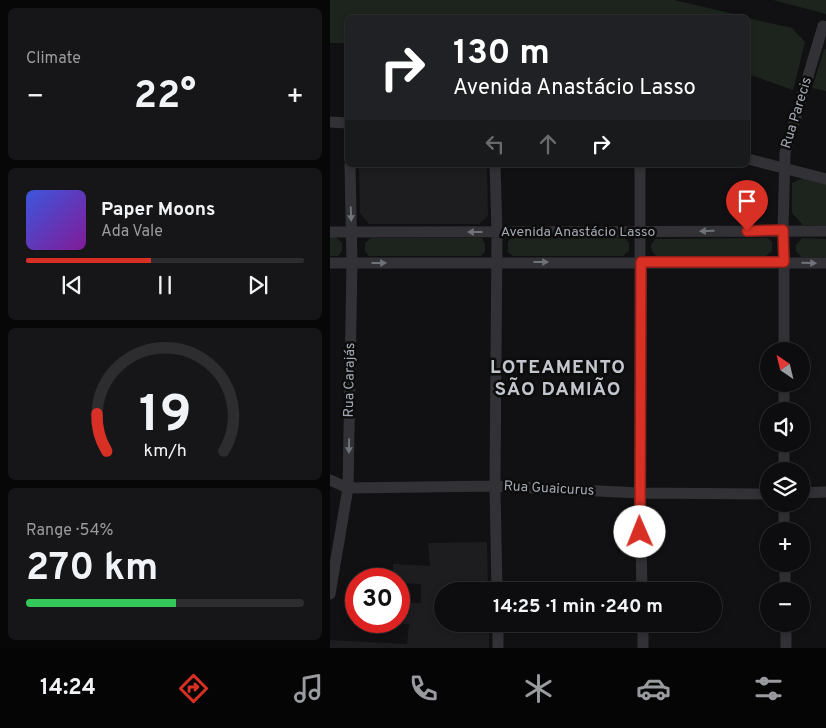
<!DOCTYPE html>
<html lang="en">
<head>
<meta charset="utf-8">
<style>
	body { margin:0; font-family:Overpass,sans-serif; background:#161517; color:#f1f3f6; height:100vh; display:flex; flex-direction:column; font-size:19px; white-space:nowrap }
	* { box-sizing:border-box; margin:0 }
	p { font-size:16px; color:#9a9b9e }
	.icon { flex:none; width:28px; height:28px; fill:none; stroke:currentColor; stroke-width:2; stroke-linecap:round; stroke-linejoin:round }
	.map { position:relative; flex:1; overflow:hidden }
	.details { display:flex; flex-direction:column; gap:8px; padding:8px; background:#070708; width:330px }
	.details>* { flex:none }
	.top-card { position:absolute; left:15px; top:15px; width:405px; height:152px; border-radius:8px; box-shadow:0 2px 8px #0003,0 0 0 1px #2d2c2e; background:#202124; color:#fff; overflow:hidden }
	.needle { width:32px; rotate:325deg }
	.tools { position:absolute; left:430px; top:342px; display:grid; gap:10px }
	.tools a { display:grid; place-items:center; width:50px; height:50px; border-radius:50%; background:#0d0c0e; box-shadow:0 2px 8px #0003,0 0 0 1px #2d2c2e; font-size:25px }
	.speed { position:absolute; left:15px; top:568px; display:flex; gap:10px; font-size:25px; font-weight:700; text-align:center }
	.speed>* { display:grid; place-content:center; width:65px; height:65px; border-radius:50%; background:#0d0c0e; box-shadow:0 2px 8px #0003,0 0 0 1px #2d2c2e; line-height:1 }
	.speed .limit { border:8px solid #d22; background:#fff; color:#111 }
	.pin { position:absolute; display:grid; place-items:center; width:42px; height:42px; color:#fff; margin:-51px -21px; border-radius:50% 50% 50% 0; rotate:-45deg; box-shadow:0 0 5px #0007 }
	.pin .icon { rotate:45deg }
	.me { position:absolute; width:55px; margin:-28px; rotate:359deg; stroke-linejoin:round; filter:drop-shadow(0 0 4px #0008) }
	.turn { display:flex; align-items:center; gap:18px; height:105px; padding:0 25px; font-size:22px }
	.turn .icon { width:65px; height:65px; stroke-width:2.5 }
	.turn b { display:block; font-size:35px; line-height:42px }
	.lanes { display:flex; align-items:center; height:48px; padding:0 25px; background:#0003; justify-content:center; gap:25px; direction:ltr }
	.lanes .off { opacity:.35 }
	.big { font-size:38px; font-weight:700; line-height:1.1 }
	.details .card { flex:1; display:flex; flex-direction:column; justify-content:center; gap:8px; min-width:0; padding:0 18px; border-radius:8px; background:#161517 }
	.details .dial { align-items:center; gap:0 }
	.dial svg { height:130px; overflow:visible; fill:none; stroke:#2d2c2e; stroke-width:7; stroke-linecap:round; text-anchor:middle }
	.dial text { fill:#f1f3f6; stroke:none }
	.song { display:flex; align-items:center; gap:15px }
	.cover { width:60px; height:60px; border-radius:8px; background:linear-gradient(135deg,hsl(230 70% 55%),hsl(290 70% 35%)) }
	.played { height:5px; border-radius:2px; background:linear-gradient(90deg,#d93025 45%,#2d2c2e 45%) }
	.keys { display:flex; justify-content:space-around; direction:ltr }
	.heat { display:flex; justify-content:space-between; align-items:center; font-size:28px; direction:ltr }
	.charge { height:8px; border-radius:4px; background:linear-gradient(90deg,#34c759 54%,#2d2c2e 0) }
	.trip { position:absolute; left:104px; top:582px; width:288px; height:50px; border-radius:25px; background:#0d0c0e; box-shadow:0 2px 8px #0003,0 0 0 1px #2d2c2e; font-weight:700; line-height:50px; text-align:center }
	.tabs { display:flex; height:80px; justify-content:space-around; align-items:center; background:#050506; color:#9a9b9e }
	.tabs .icon { width:35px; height:35px }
	.tabs .active { color:#d93025 }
	.tabs b { font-size:22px; color:#f1f3f6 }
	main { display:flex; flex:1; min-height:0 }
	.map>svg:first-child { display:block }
	.built { fill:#1d1d1f }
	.green { fill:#1d241e }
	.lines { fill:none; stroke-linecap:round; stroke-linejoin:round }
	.minor { stroke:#323236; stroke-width:11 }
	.oneway { fill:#70727a }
	.route-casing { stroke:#8d1f18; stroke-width:12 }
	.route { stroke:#d93025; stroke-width:9 }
	.labels { text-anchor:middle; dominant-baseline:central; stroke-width:5; stroke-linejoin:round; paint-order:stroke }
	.street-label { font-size:14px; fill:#a3a7b1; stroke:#0c0c0d }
	.district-label { font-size:19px; font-weight:bold; letter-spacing:1px; fill:#c4c6ce; stroke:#0c0c0d }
</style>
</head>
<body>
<main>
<section class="details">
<div class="card"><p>Climate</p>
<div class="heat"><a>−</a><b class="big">22°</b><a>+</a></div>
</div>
<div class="card">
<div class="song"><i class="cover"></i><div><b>Paper Moons</b><p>Ada Vale</p></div></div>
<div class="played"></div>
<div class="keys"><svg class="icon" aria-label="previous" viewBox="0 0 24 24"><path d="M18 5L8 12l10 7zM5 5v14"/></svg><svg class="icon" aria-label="pause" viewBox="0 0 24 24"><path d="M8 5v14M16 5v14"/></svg><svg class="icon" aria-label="next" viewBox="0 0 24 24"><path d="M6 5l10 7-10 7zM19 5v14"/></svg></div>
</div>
<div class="card dial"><svg viewBox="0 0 100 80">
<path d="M14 69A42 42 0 1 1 86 69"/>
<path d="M14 69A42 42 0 0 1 8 46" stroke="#d93025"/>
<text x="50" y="56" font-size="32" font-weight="700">19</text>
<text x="50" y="72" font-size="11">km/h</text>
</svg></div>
<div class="card"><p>Range · 54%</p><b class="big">270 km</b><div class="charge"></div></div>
</section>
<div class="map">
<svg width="496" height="648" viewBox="0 0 496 648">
	<rect width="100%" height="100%" fill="#111012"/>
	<path class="built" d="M29,165H157L158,216L149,224H39L30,213Z
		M157,542L158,591H112V624H159V648H0V640L77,644L79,624L45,623V621H69V602L91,603V584L69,583V579H63V564L100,566L98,543Z"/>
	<path class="green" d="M0,0H344L417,17L18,18L17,43H0Z
		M443,0H496V14Z
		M418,18L462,28L475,42L463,90L418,74Z
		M496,49V91L482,88L494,50Z
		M473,178L496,184V225H473L462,213V183Z
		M0,237H6L12,243V251L8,256H0Z
		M41,238H152L155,244V252L151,256H39L35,251V243Z
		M181,238H295L299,243V251L293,256H183L178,252V242Z
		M438,238L442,242V251L436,256H326L322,251L321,245L325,239Z
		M472,238L496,239V257H471L466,251V245Z"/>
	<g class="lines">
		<path class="minor" d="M0,122L18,123
			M418,159L496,179
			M165,165L167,232L165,486L167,591
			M310,165V493L312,591
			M0,232L496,231
			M0,263H496
			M454,351V262L453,230L455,153L493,26
			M454,411V384
			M454,471V444
			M0,480L18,488L165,486L310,493L439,494
			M471,493L496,492
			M454,504V531
			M455,564V591
			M0,594L18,488L22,263L20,165
			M168,624V648
			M313,624V648
			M456,624V648"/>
	</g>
	<defs><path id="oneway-solid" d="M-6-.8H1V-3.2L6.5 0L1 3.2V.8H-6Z" transform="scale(1.25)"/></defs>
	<g class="oneway">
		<use href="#oneway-solid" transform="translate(21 214) rotate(88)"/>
		<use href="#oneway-solid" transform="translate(377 231) rotate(179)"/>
		<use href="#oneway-solid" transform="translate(145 232) rotate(180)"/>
		<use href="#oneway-solid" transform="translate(211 262)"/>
		<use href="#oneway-solid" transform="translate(49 263)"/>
		<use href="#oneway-solid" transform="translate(479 263) rotate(1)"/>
		<use href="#oneway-solid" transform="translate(19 446) rotate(91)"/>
	</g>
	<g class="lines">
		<defs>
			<path id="route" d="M310,532L311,262H454L453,230L417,231"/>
		</defs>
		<use href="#route" class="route-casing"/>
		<use href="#route" class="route"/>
	</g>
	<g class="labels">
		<g class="street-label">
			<text transform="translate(467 113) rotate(-73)">Rua Parecis</text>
			<text x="248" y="232">Avenida Anastácio Lasso</text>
			<text transform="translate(20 380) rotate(-89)">Rua Carajás</text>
			<text transform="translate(219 489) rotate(3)">Rua Guaicurus</text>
		</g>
		<g class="district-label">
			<text x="228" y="368">LOTEAMENTO<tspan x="228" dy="22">SÃO DAMIÃO</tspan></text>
		</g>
	</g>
</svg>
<div class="tools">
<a><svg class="needle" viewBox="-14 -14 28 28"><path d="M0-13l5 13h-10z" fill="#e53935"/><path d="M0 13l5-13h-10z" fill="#9a9b9e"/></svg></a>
<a><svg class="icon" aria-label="sound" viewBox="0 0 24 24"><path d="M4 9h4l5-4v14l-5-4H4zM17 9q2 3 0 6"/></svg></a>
<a><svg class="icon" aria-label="layers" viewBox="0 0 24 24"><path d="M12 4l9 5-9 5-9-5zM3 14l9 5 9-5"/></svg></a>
<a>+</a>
<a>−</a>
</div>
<div class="speed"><div class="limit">30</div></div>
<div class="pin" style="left:417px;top:231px;background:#d93025"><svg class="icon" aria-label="arrive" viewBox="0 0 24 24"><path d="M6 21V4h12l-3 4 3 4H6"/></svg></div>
<svg class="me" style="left:310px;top:532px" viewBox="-20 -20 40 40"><circle r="19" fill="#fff"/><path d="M0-13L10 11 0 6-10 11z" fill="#d93025"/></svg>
<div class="trip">14:25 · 1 min · 240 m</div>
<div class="top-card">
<div class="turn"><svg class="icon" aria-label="right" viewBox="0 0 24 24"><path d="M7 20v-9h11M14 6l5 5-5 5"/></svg><div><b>130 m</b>Avenida Anastácio Lasso</div></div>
<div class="lanes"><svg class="icon off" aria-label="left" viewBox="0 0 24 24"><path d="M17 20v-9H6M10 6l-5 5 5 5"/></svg><svg class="icon off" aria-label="ahead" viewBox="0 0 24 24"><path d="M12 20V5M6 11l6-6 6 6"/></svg><svg class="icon" aria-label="right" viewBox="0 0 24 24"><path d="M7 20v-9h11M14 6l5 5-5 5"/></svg></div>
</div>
</div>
</main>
<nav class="tabs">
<b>14:24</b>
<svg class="icon active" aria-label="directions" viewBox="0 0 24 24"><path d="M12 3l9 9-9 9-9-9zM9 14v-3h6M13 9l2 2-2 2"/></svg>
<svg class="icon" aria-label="music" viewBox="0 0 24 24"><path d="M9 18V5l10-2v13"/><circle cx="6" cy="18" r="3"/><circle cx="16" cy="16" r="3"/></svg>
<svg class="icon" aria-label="phone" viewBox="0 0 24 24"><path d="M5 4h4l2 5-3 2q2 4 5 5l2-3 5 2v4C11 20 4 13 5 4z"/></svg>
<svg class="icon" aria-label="climate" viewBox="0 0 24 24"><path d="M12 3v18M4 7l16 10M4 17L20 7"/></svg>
<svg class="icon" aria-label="car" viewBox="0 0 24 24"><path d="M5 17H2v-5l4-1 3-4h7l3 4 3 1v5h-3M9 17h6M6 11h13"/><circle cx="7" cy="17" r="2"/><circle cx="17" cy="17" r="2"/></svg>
<svg class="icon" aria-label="filters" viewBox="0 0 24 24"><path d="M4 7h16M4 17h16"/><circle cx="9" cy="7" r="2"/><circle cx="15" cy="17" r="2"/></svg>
</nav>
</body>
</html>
